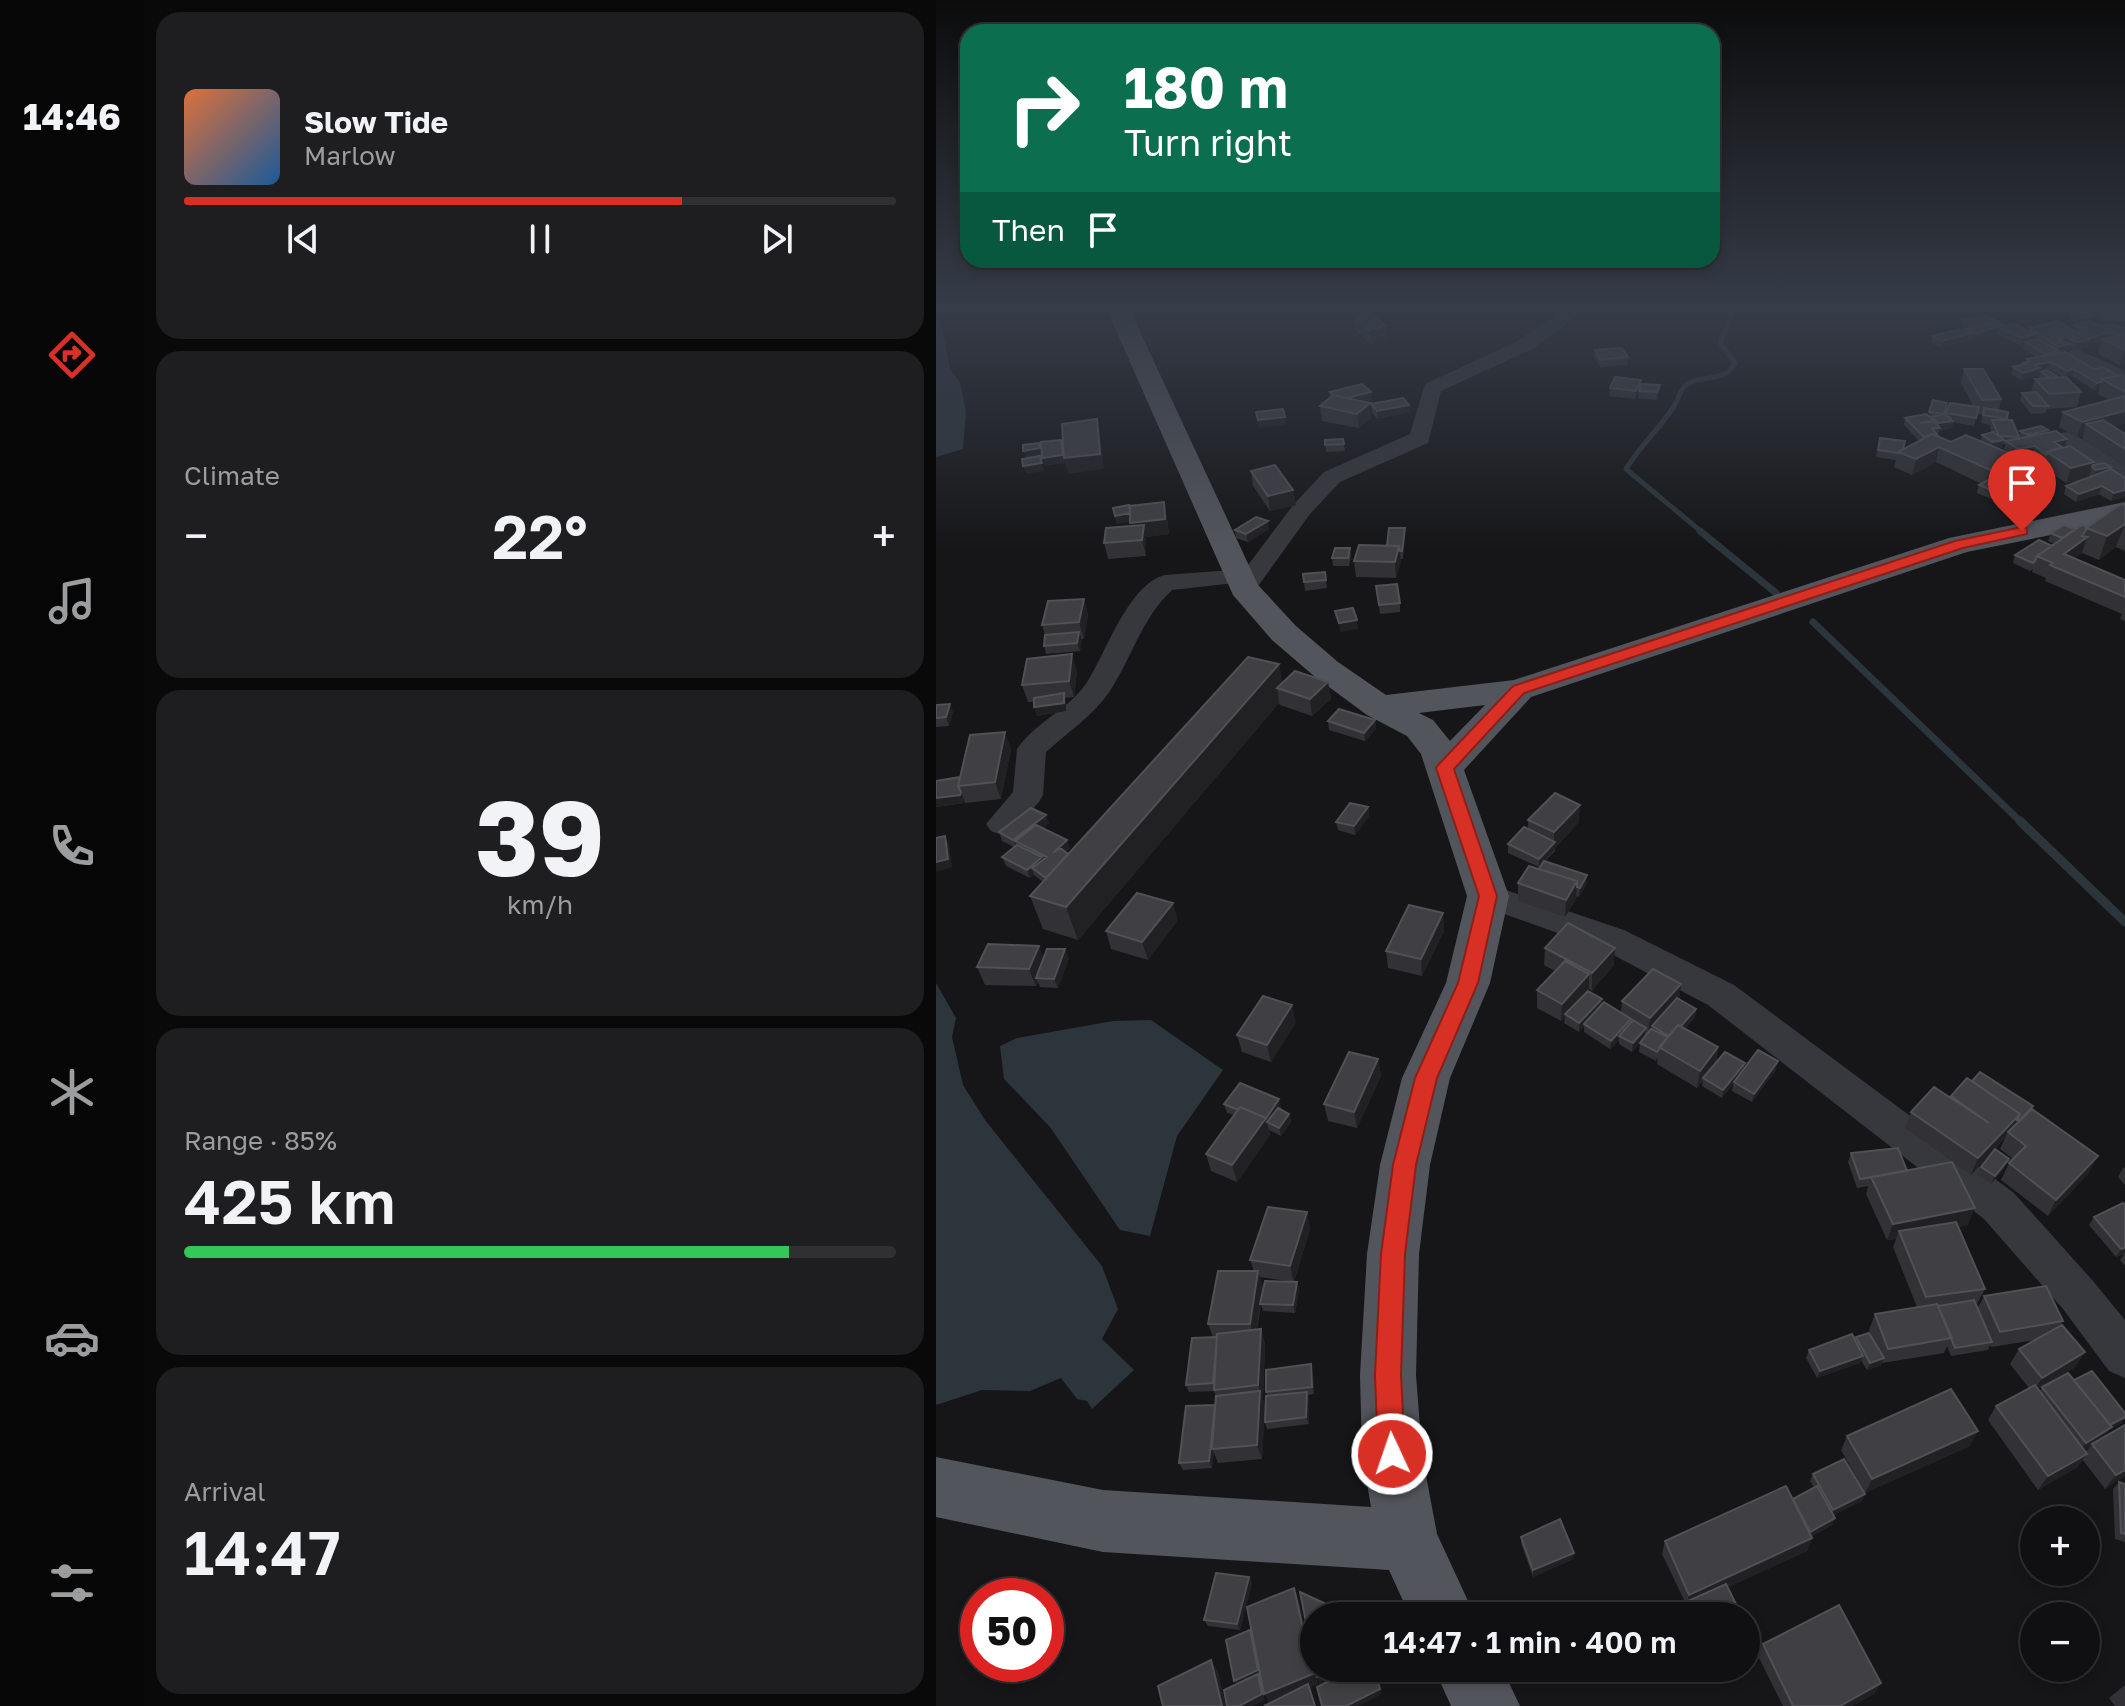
<!DOCTYPE html>
<html lang="en">
<head>
<meta charset="utf-8">
<style>
	body { margin:0; font-family:"Golos Text",sans-serif; background:#1e1e20; color:#f1f3f6; height:100vh; display:flex; flex-direction:column; font-size:30px; white-space:nowrap }
	* { box-sizing:border-box; margin:0 }
	p { font-size:26px; color:#9c9d9f }
	.icon { flex:none; width:44px; height:44px; fill:none; stroke:currentColor; stroke-width:2; stroke-linecap:round; stroke-linejoin:round }
	.map { position:relative; flex:1; overflow:hidden }
	.sheet { display:flex; flex-direction:column; gap:12px; padding:12px; background:#09090a; width:792px }
	.sheet>* { flex:none }
	.banner { position:absolute; left:24px; top:24px; width:760px; height:244px; border-radius:24px; box-shadow:0 4px 12px #0003,0 0 0 2px #303032; background:#0b6e4f; color:#fff; overflow:hidden }
	.controls { position:absolute; left:1084px; top:1506px; display:grid; gap:16px }
	.controls a { display:grid; place-items:center; width:80px; height:80px; border-radius:50%; background:#101012; box-shadow:0 4px 12px #0003,0 0 0 2px #303032; font-size:40px }
	.speed { position:absolute; left:24px; top:1578px; display:flex; gap:16px; font-size:40px; font-weight:700; text-align:center }
	.speed>* { display:grid; place-content:center; width:104px; height:104px; border-radius:50%; background:#101012; box-shadow:0 4px 12px #0003,0 0 0 2px #303032; line-height:1 }
	.speed .limit { border:12px solid #d22; background:#fff; color:#111 }
	.pin { position:absolute; display:grid; place-items:center; width:68px; height:68px; color:#fff; margin:-82px -34px; border-radius:50% 50% 50% 0; rotate:-45deg; box-shadow:0 0 8px #0007 }
	.pin .icon { rotate:45deg }
	.me { position:absolute; width:88px; margin:-44px; rotate:357deg; stroke-linejoin:round; filter:drop-shadow(0 0 6px #0008) }
	.turn { display:flex; align-items:center; gap:28px; height:168px; padding:0 32px; font-size:36px }
	.turn .icon { width:104px; height:104px; stroke-width:2.5 }
	.turn b { display:block; font-size:56px; line-height:68px }
	.then { display:flex; align-items:center; height:76px; padding:0 32px; background:#0003; gap:16px; font-size:30px }
	.big { font-size:60px; font-weight:600; line-height:1.1 }
	.sheet .card { flex:1; display:flex; flex-direction:column; justify-content:center; gap:12px; min-width:0; padding:0 28px; border-radius:24px; background:#1e1e20 }
	.sheet .dial { align-items:center; gap:0 }
	.dial b { font-size:104px; line-height:1 }
	.song { display:flex; align-items:center; gap:24px }
	.cover { width:96px; height:96px; border-radius:12px; background:linear-gradient(135deg,hsl(20 70% 55%),hsl(210 70% 35%)) }
	.played { height:8px; border-radius:4px; background:linear-gradient(90deg,#d93025 70%,#303032 70%) }
	.keys { display:flex; justify-content:space-around; direction:ltr }
	.heat { display:flex; justify-content:space-between; align-items:center; font-size:44px; direction:ltr }
	.charge { height:12px; border-radius:6px; background:linear-gradient(90deg,#34c759 85%,#303032 0) }
	.trip { position:absolute; left:364px; top:1602px; width:460px; height:80px; border-radius:40px; background:#101012; box-shadow:0 4px 12px #0003,0 0 0 2px #303032; font-weight:600; line-height:80px; text-align:center }
	main { display:flex; flex:1; min-height:0 }
	.tabs { display:flex; flex-direction:column; width:144px; justify-content:space-around; align-items:center; background:#060607; color:#9c9d9f }
	.tabs .icon { width:56px; height:56px }
	.tabs .on { color:#d93025 }
	.tabs b { font-size:36px; color:#f1f3f6 }
	.map>svg:first-child { display:block }
	.water { fill:#2c353c }
	.lines { fill:none; stroke-linecap:round; stroke-linejoin:round }
	.stream-far2 { stroke:#2c353c; stroke-width:5 }
	.stream-far1 { stroke:#2c353c; stroke-width:7 }
	.stream { stroke:#2c353c; stroke-width:9 }
	.minor { fill:#37383d; fill-rule:evenodd }
	.major { fill:#53555c; fill-rule:evenodd }
	.wall { fill:#323236; fill-rule:evenodd }
	.shaded-wall { fill:#212124 }
	.building { fill:#3f3f44; stroke:#4f5156; stroke-width:2 }
	.route { fill:#d93025; stroke:#8d1f18; stroke-width:2 }
</style>
</head>
<body>
<main>
<nav class="tabs">
<b>14:46</b>
<svg class="icon on" aria-label="directions" viewBox="0 0 24 24"><path d="M12 3l9 9-9 9-9-9zM9 14v-3h6M13 9l2 2-2 2"/></svg>
<svg class="icon" aria-label="music" viewBox="0 0 24 24"><path d="M9 18V5l10-2v13"/><circle cx="6" cy="18" r="3"/><circle cx="16" cy="16" r="3"/></svg>
<svg class="icon" aria-label="phone" viewBox="0 0 24 24"><path d="M5 4h4l2 5-3 2q2 4 5 5l2-3 5 2v4C11 20 4 13 5 4z"/></svg>
<svg class="icon" aria-label="climate" viewBox="0 0 24 24"><path d="M12 3v18M4 7l16 10M4 17L20 7"/></svg>
<svg class="icon" aria-label="car" viewBox="0 0 24 24"><path d="M5 17H2v-5l4-1 3-4h7l3 4 3 1v5h-3M9 17h6M6 11h13"/><circle cx="7" cy="17" r="2"/><circle cx="17" cy="17" r="2"/></svg>
<svg class="icon" aria-label="filters" viewBox="0 0 24 24"><path d="M4 7h16M4 17h16"/><circle cx="9" cy="7" r="2"/><circle cx="15" cy="17" r="2"/></svg>
</nav>
<section class="sheet">
<div class="card">
<div class="song"><i class="cover"></i><div><b>Slow Tide</b><p>Marlow</p></div></div>
<div class="played"></div>
<div class="keys"><svg class="icon" aria-label="previous" viewBox="0 0 24 24"><path d="M18 5L8 12l10 7zM5 5v14"/></svg><svg class="icon" aria-label="pause" viewBox="0 0 24 24"><path d="M8 5v14M16 5v14"/></svg><svg class="icon" aria-label="next" viewBox="0 0 24 24"><path d="M6 5l10 7-10 7zM19 5v14"/></svg></div>
</div>
<div class="card"><p>Climate</p>
<div class="heat"><a>−</a><b class="big">22°</b><a>+</a></div>
</div>
<div class="card dial"><b>39</b><p>km/h</p></div>
<div class="card"><p>Range · 85%</p><b class="big">425 km</b><div class="charge"></div></div>
<div class="card"><p>Arrival</p><b class="big">14:47</b></div>
</section>
<div class="map">
<svg width="1189" height="1706" viewBox="0 0 1189 1706">
	<rect width="100%" height="100%" fill="#161618"/>
	<path class="water" d="M0,320L5,321L14,369L24,382L30,412L27,449L0,457Z
		M0,983L20,1018L16,1037L27,1085L49,1120L166,1266L182,1309L166,1339L198,1370L156,1409L151,1401L141,1399L125,1378L94,1391L46,1390L0,1405Z
		M215,1020L287,1070L241,1136L214,1236L184,1230L114,1127L68,1079L64,1046L81,1038L177,1021Z"/>
	<g class="lines">
		<path class="stream-far2" d="M767,533L690,469C703,447 722,430 737,408C742,401 743,392 749,386C765,373 789,384 799,363L784,343L797,310"/>
		<path class="stream-far1" d="M764,531L840,593
			M877,622L1086,823"/>
		<path class="stream" d="M1084,821L1189,922"/>
		<path class="minor" d="M627,310H649L596,349L505,391L492,443L404,482L374,514L317,593H299L295,588L299,583L236,590C206,618 196,657 174,691C157,716 132,732 110,752L107,795L103,802L77,831L66,835L55,831L50,824L77,792L81,749C100,721 135,709 153,679C171,650 193,584 229,575L309,569L358,504L388,472L474,434L489,384L582,341Z
			M1139,348L1189,371V385L1132,358L1129,354Z
			M1133,432L1189,463V480L1125,443L1122,438L1125,433Z
			M552,884L688,930L798,985L1078,1193L1157,1281L1189,1320V1378L1173,1371L1127,1309L1048,1219L772,1005L664,948L540,904L535,896L540,888Z"/>
		<path class="major" d="M171,310H194L322,585L360,626L402,662L450,695L578,680L1013,538L1189,502V520L1031,552L595,697L528,770L573,896L554,983L514,1078L494,1165L483,1254L480,1375L486,1454L501,1534L539,1616H474L453,1570L167,1552L0,1517V1457L167,1490L435,1507L426,1454L424,1375L431,1254L444,1165L466,1078L510,983L531,896L485,754L471,736L431,715L378,676L336,640L297,595ZM549,705L514,741L497,720L483,713Z
			M498,1668H566L584,1706H515Z"/>
	</g>
	<path class="wall" d="M1174,310L1185,327L1189,329V363L1183,365L1162,353L1165,341L1152,345V347L1139,350L1133,346L1132,352L1123,354L1158,369L1189,377V424L1178,427L1189,434V467L1146,439L1147,436L1141,437L1123,427L1127,412L1173,400L1162,394L1163,389L1158,390L1136,376L1131,377L1145,392L1141,407L1111,409L1109,413L1095,414L1084,400L1086,393L1095,392L1099,379H1102L1105,372L1121,378H1128L1113,369L1103,371L1102,375L1085,380L1075,374L1077,367L1087,365V363L1090,362L1091,359L1101,357L1087,349L1088,344L1084,345L1060,334L1035,341L1032,339L1031,341L1005,348L995,343L997,336L1028,332L1029,329L1025,327L1026,320L1070,326L1093,331L1094,328L1136,330L1137,325L1139,324L1133,321L1135,314L1157,316L1155,322L1164,326L1172,325L1162,319L1164,313Z
		M417,315L451,340L435,344L418,329Z
		M659,350L692,357L691,365L664,367L658,357Z
		M1028,369L1065,399L1063,410L1072,412L1071,420L1083,436L1084,431L1112,430L1111,433L1129,447H1126L1158,462L1157,465L1174,469L1189,478V497L1175,501L1163,494L1140,502L1128,494L1130,486L1151,478L1130,483L1106,467L1108,462L1097,453L1080,457L1076,472L1071,474L1081,487L1058,500L1041,493L1043,485L1046,484L1000,462L976,475L958,467L960,460L940,457L944,438L967,449L983,441L968,425L969,418L992,416L997,400L1010,415L1014,403L1038,407L1025,383ZM1041,412L1042,414H1047L1045,423L1055,425L1054,427L1056,433L1046,435L1045,441L1015,442L1002,436L1003,431L1016,428L1017,422L1038,426ZM1067,444H1070L1068,449L1077,455L1062,448L1066,447Z
		M705,380L704,387L699,399L673,396L674,388Z
		M724,385L721,400L702,398L703,391Z
		M394,392L436,400L428,402L435,418L423,428L386,421L384,406L395,398Z
		M435,404L474,412L441,419L436,412Z
		M407,439L409,451L390,452L389,440Z
		M315,471L357,490L360,505L334,511L317,486Z
		M228,502L231,518L233,534L210,537V556L172,559L168,543L195,526L194,521L181,524L177,508Z
		M1189,506V551L1180,547L1163,560L1146,553L1138,559L1189,580V621L1184,619L1186,614L1109,581L1110,578L1096,572L1097,569L1094,571L1077,563L1079,555L1118,544L1112,541L1115,533L1152,527Z
		M333,529L312,542L300,538L299,530Z
		M469,536L467,559H464L460,578L420,577L418,561L451,546Z
		M414,548L415,556L413,566H397L396,558Z
		M389,572L391,588L369,591L367,574Z
		M440,586L464,603V612L444,614Z
		M148,599L152,615L148,639H145L144,651L110,654L108,646L109,635L106,625Z
		M343,664L346,683L392,682L395,699L376,716L344,705L343,703L142,940L107,929L94,896L107,882L98,875L94,878L70,866L66,857L78,847L66,841L63,832L113,823L107,828L134,848L130,852L132,854Z
		M141,671L138,697L129,698L130,711L101,716L98,707V702H92L86,685Z
		M0,705L17,712L13,726L0,727Z
		M439,720L440,729L429,741L393,730L392,721Z
		M75,749L65,799L29,803L28,800V803L0,807V781L24,777Z
		M432,807L433,816L419,835L402,830L400,822Z
		M592,820L643,822L619,848V851L609,861L651,884L643,897L641,896L640,899L629,917L582,901V883L603,869L606,864L603,867L572,853V844L592,829Z
		M507,913L508,931L486,976L452,968L450,951Z
		M242,920L212,960L175,949L170,931Z
		M609,948L678,965L656,991L653,989V991L666,1005L685,1013L686,1001L745,984L743,999L760,1009L759,1017L749,1029L782,1047L780,1063L808,1069L840,1070L816,1102L796,1091L797,1084L786,1098L766,1086L767,1080L761,1088L721,1064L722,1057L720,1061L703,1052L704,1043L696,1052L683,1044V1040L674,1049L648,1032V1026L643,1032L628,1023L629,1018L625,1021L601,1008V990L619,971L608,965Z
		M133,958L122,988L104,987L102,982L100,986L49,985L41,967L108,959Z
		M360,1022L335,1062L306,1052L301,1035Z
		M442,1059L445,1076L421,1128L392,1121L388,1104Z
		M1036,1081L1095,1110L1153,1173L1112,1216L1065,1180L1073,1163L1077,1159L1064,1149L1069,1138L1035,1175L969,1128L975,1112L1014,1098Z
		M288,1104L345,1107L344,1109L353,1114L355,1122L345,1136L333,1130L332,1126L334,1135L301,1182L275,1171L270,1154L298,1115L291,1113Z
		M915,1153L971,1171L1032,1225L1022,1227L1049,1289L1041,1304L1040,1305L1041,1309L1048,1296L1127,1321L1124,1326L1149,1352L1139,1367L1102,1389L1104,1391L1106,1387L1138,1380L1186,1423L1174,1429L1169,1436L1189,1476L1169,1489L1147,1460L1140,1468L1102,1490L1052,1420L1060,1406L1093,1388L1074,1364L1083,1349L1099,1340L1055,1347L1054,1345L1052,1350L1015,1356L1011,1346L1008,1353L946,1363L944,1366L931,1370L925,1360L924,1363L881,1378L870,1358L873,1350L919,1340L920,1337L936,1338L933,1330L939,1314L981,1307L957,1247L960,1239L951,1240L930,1194L932,1186L921,1188L912,1162Z
		M1045,1167H1069L1055,1184L1041,1175Z
		M1189,1167V1185L1182,1177L1187,1168Z
		M1189,1205V1266L1184,1260L1188,1254L1180,1257L1153,1225L1158,1217Z
		M371,1212L374,1229L358,1282L324,1277L327,1287L361,1282L363,1290L359,1313L327,1311L325,1304L321,1329H325L329,1344L327,1400L329,1406L326,1459L282,1463L278,1453L276,1468L247,1470L243,1463L279,1405L280,1396L278,1391L253,1392L250,1385L277,1337L272,1324L318,1271L314,1260Z
		M377,1372L378,1394L372,1395L373,1400V1424L331,1429L329,1422L331,1396L330,1392Z
		M911,1436L1034,1446L929,1493L905,1450Z
		M877,1474L926,1501L897,1515L899,1518L896,1525L876,1536V1538L871,1551L792,1587L806,1616H750L749,1613L751,1606L726,1554L729,1541L857,1499L878,1488L874,1481Z
		M1183,1482L1189,1484V1542L1179,1539L1177,1489Z
		M585,1537L637,1559L597,1577L585,1543Z
		M313,1577L316,1583L304,1630L272,1626L268,1620Z
		M827,1644L938,1694L916,1706H847L822,1656Z
		M773,1668H799L778,1678Z
		M1189,1685V1706H1179L1173,1698Z"/>
	<path class="shaded-wall" d="M290,310H308L290,315Z
		M1157,316L1155,323L1141,325L1143,318Z
		M1189,320V326L1179,328L1181,321Z
		M1055,323L1062,327L1060,334L1035,341L1037,326Z
		M450,326L451,340L435,344L433,330Z
		M1176,332L1173,339H1166L1165,340L1152,345V347L1139,350L1141,342L1158,336Z
		M1033,334L1031,341L1005,348L1006,341Z
		M1100,334L1098,341L1089,342L1088,344L1084,345L1086,338Z
		M1137,336L1136,340L1134,339L1133,343L1119,346L1122,339Z
		M1134,344L1132,352L1123,353L1107,361L1109,354L1120,352L1122,347Z
		M1188,350H1189V363L1183,365Z
		M1115,362L1113,369L1103,371L1102,375L1085,380L1087,373L1099,365Z
		M1138,369L1136,376L1128,378L1131,371Z
		M705,380L704,387L699,399L700,391Z
		M1165,382L1163,389L1158,390L1161,383Z
		M435,392L436,400L404,408L403,400Z
		M434,403L435,418L423,428L421,414Z
		M473,405L474,412L441,419V411Z
		M1189,411V424L1162,432L1150,424L1147,436L1141,437L1146,422Z
		M349,417L350,425L323,428L322,420Z
		M161,419L164,434L168,469L132,474L128,458Z
		M1017,421L1016,428L1003,431V423Z
		M1131,439L1129,447L1115,449L1118,442Z
		M125,440L129,463L109,466L106,458Z
		M1068,440L1066,447L1055,450L1057,442Z
		M103,443L106,456L90,458L87,451Z
		M1099,446L1097,453L1080,457L1076,472L1049,485L1054,470L1080,457L1082,449Z
		M1003,447L1000,462L976,475L980,459Z
		M104,456L108,471L90,474L87,466Z
		M1158,462L1153,477L1130,483L1135,468Z
		M1175,467L1172,474L1157,478L1160,470Z
		M1084,479L1081,487L1058,500L1060,492Z
		M1166,486L1163,494L1140,502L1143,494Z
		M357,490L360,505L334,511L332,496Z
		M1189,490V497L1175,501L1178,493Z
		M228,502L231,518L233,534L210,537V556L206,540L198,538L194,523Z
		M196,513L197,521L181,524L179,516Z
		M332,521L333,529L312,542L310,534Z
		M1189,524L1180,547L1163,560L1171,536Z
		M1148,535L1146,541L1151,537L1146,553L1122,570L1128,554Z
		M463,546L465,563L460,578L459,562Z
		M148,599L152,615L148,639L143,622Z
		M421,620L422,629L404,632L403,623Z
		M143,632L146,640L144,651L141,643Z
		M136,654L141,671L138,697L133,681Z
		M343,664L348,690L341,688L343,703L142,940L130,907Z
		M392,682L395,699L376,716L374,699Z
		M128,693L130,702V711L101,716L98,707Z
		M14,704L17,712L13,726L10,717Z
		M439,720L440,729L429,741L428,733Z
		M69,732L75,749L65,799L59,782Z
		M25,792L28,800V803L0,807V798Z
		M644,805L643,822L603,867V859L618,843V832Z
		M432,807L433,816L419,835L418,826Z
		M110,815L113,823L86,845L79,841L81,849L77,840Z
		M9,836L13,844L16,867L0,872V862Z
		M131,840L134,848L120,862L117,853Z
		M106,857L109,866L96,868L98,875L94,878L91,870Z
		M651,875V884L643,897L644,888Z
		M641,881L640,899L629,917L630,900Z
		M237,903L242,920L212,960L206,942Z
		M507,913L508,931L486,976L485,959Z
		M103,946L110,964L100,978L102,982L100,986L93,969Z
		M679,948L678,965L656,991V973Z
		M129,949L133,958L122,988L118,979Z
		M653,974V991L629,1014V1018L625,1021L626,1004Z
		M745,984L743,1002L716,1026V1031L712,1035L714,1018Z
		M666,999V1008L648,1024V1026L643,1032V1023Z
		M356,1005L360,1022L335,1062L331,1045Z
		M760,1009L759,1017L734,1046L735,1038Z
		M695,1019V1028L683,1036V1040L674,1049L675,1041Z
		M710,1028L709,1036L696,1052L697,1043Z
		M782,1047L779,1064L767,1078L761,1088L764,1071Z
		M442,1059L445,1076L421,1128L418,1112Z
		M842,1061L840,1070L816,1102L818,1094Z
		M809,1063L807,1072L786,1098L787,1090Z
		M343,1099L345,1107L334,1124L331,1122L334,1135L301,1182L296,1165Z
		M353,1114L355,1122L345,1136L343,1128Z
		M1084,1114L1076,1130L1072,1132L1069,1138L1035,1175L1042,1158Z
		M1162,1156L1153,1173L1112,1216L1120,1200Z
		M1073,1159L1069,1167L1055,1184L1059,1176Z
		M1039,1208L1032,1225L966,1238L963,1231L960,1239L951,1240L957,1224Z
		M371,1212L374,1229L358,1282L354,1266Z
		M1189,1248V1253L1180,1257L1185,1249Z
		M322,1271L327,1287L319,1339L314,1324Z
		M361,1282L363,1290L359,1313L357,1305Z
		M325,1329L329,1344L327,1400L322,1385Z
		M1149,1352L1139,1367L1097,1392L1106,1378Z
		M927,1356L924,1363L881,1378L884,1371Z
		M948,1358L944,1366L931,1370L934,1363Z
		M375,1364L377,1372L378,1394L376,1387Z
		M324,1391L329,1406L326,1459L321,1445Z
		M371,1392L373,1400V1424L370,1417Z
		M280,1405L276,1449L278,1453L276,1468L273,1461Z
		M1189,1417L1186,1423L1174,1429L1165,1442L1156,1444L1152,1450L1139,1457L1150,1443L1169,1428Z
		M1042,1431L1034,1446L929,1493L936,1479Z
		M1151,1454L1140,1468L1102,1490L1112,1476Z
		M1189,1470V1476L1169,1489L1180,1475Z
		M929,1494L926,1501L894,1517L897,1510Z
		M899,1518L896,1525L871,1538L873,1532Z
		M876,1538L871,1551L754,1605L752,1601L750,1607L753,1595Z
		M638,1553L637,1559L597,1577V1570Z
		M313,1577L316,1583L304,1630L301,1624Z
		M358,1588L363,1601L382,1684L374,1688L380,1706L334,1704L328,1694Z
		M314,1630L317,1636L325,1676L323,1677L329,1700L317,1706H303L301,1686L298,1681Z
		M821,1648L816,1659L810,1663V1653Z
		M275,1660L282,1671L290,1706H286Z
		M400,1668H428L385,1688L381,1677Z
		M781,1668H799L778,1678Z
		M945,1683L938,1694L916,1706H904Z
		M444,1689L446,1694L423,1706H410Z"/>
	<path class="building" d="M1174,310H1189V320L1181,321L1164,313Z
		M1149,311L1157,316L1143,318L1135,314Z
		M433,312L450,326L433,330L417,315Z
		M1048,315L1070,326L1078,324L1100,334L1086,338L1062,327L1037,334L1029,329L1055,323L1037,326L1026,320Z
		M1121,321L1140,332L1149,331L1137,325L1154,321L1164,326L1178,324L1189,329V334L1183,335L1176,332L1158,336L1160,337L1151,339L1154,340L1141,342L1134,339L1140,337L1137,336L1122,339L1134,344L1122,347L1094,328Z
		M1023,329L1033,334L1006,341L997,336Z
		M1189,334V350H1188L1166,339Z
		M1103,339L1123,351L1109,354L1089,342Z
		M686,348L692,357L664,360L659,350Z
		M1129,352L1158,369L1167,367L1182,376L1166,379L1165,382L1161,383L1138,369L1131,371L1115,362L1099,365L1104,368L1087,373L1077,367L1090,364L1087,363L1094,361L1091,359Z
		M1028,369H1047L1065,399L1046,400Z
		M1111,370L1122,377L1115,378L1105,372Z
		M1186,375L1189,377V392L1166,379Z
		M679,377L705,380L700,391L674,388Z
		M1130,377L1145,392L1113,394L1099,379Z
		M426,384L435,392L411,398L398,395L394,392Z
		M705,384L724,385L721,392L703,391Z
		M1100,392L1112,406H1097L1086,393Z
		M397,395L434,403L421,414L384,406Z
		M1189,396V411L1146,422L1127,412Z
		M467,398L473,405L441,411L435,404Z
		M997,400L1011,403L1008,414L993,412Z
		M1014,403L1043,407L1040,418L1010,413Z
		M1048,408L1072,412L1071,419L1047,415Z
		M347,409L349,417L322,420L320,412Z
		M990,414L998,420L984,423L999,422L1004,428H996L1002,436L996,434L988,437L969,418Z
		M1009,414L1017,421L1003,423L995,417Z
		M161,419L164,454L128,458L126,424Z
		M1056,420H1076L1083,437L1063,436Z
		M1167,420L1189,434V449L1150,424Z
		M1105,426L1112,430L1092,435L1084,431Z
		M1120,431L1131,439L1118,442L1126,447L1111,452L1110,455L1099,446L1082,449L1070,441Z
		M1057,432L1068,440L1057,442L1046,435Z
		M996,434L1015,442L1030,435L1080,456L1054,470L1003,447L980,459L962,452Z
		M944,438L969,441L967,449L962,453L942,450Z
		M407,439L408,444L389,445V440Z
		M125,440L127,455L106,458L105,442Z
		M103,443L104,448L87,451V445Z
		M1134,446L1158,462L1135,468L1111,452Z
		M104,456L106,463L87,466L86,459Z
		M1168,463L1175,467L1160,470L1156,467L1157,465Z
		M339,465L357,490L332,496L315,471Z
		M1175,469L1189,478V490L1178,493L1166,486L1143,494L1130,486Z
		M1067,472L1084,479L1060,492L1043,485Z
		M228,502L229,519L194,523V506Z
		M1185,504L1189,506V524L1171,536L1150,528Z
		M193,505L194,513L179,516L177,508Z
		M320,517L332,521L310,534L299,530Z
		M208,525L206,540L168,543L170,528Z
		M1128,525L1139,529L1126,538L1115,533Z
		M1146,525L1152,527L1146,536L1151,537L1128,554L1189,580V597L1114,565L1117,563L1101,556Z
		M453,528H469L466,551H464L463,546H451Z
		M1103,540L1116,546L1101,556L1099,561L1097,563L1079,555Z
		M423,545L463,546L459,562L418,561Z
		M399,548H414L412,558H396Z
		M389,572L390,580L368,582L367,574Z
		M461,584L464,603L443,605L440,586Z
		M148,599L143,622L106,625L112,601Z
		M417,608L421,620L403,623L399,611Z
		M143,632L141,643L108,646L109,635Z
		M136,654L133,681L86,685L91,659Z
		M312,657L343,664L130,907L94,896Z
		M359,671L392,682L374,699L341,688Z
		M128,693V703L98,707V698Z
		M14,704L10,717L0,718V705Z
		M403,709L439,720L428,733L392,721Z
		M69,732L59,782L22,786L34,735Z
		M24,777L22,786L25,792L24,795L0,798V781Z
		M619,793L644,805L618,832L592,820Z
		M414,803L432,807L418,826L400,822Z
		M95,808L110,815L77,840L63,832Z
		M100,825L131,840L117,853L124,848L132,854L110,878L96,868L111,857L79,841Z
		M588,827L619,842L603,859L572,844Z
		M9,836L12,859L0,862V838Z
		M81,845L106,857L91,870L66,857Z
		M608,861L651,875L644,888L641,887V881L603,869Z
		M593,866L641,881L630,900L582,883Z
		M201,893L237,903L206,942L170,931Z
		M473,905L507,913L485,959L450,951Z
		M632,923L679,948L656,973L609,948Z
		M52,944L103,946L93,969L41,967Z
		M111,949H129L118,979L100,978Z
		M629,961L653,974L626,1004L601,990Z
		M717,969L745,984L714,1018L686,1001Z
		M652,991L666,999L643,1023L629,1014Z
		M327,996L356,1005L331,1045L301,1035Z
		M741,998L760,1009L745,1026L742,1025L733,1036L716,1026Z
		M668,1002L695,1019L675,1041L648,1024Z
		M697,1020L710,1028L697,1043L683,1036Z
		M742,1025L782,1047L764,1071L723,1047Z
		M715,1029L732,1037L721,1052L704,1043Z
		M822,1050L842,1061L818,1094L798,1082Z
		M413,1052L442,1059L418,1112L388,1104Z
		M789,1052L809,1063L787,1090L767,1078Z
		M1044,1072L1097,1106L1083,1121L1081,1120L1084,1114L1036,1081Z
		M1031,1078L1084,1114L1042,1158L975,1112L998,1087L1053,1123L1015,1096Z
		M304,1083L343,1099L329,1120L330,1118L304,1107L302,1110L288,1104Z
		M304,1107L330,1118L296,1165L270,1154Z
		M342,1108L353,1114L343,1128L331,1122Z
		M1096,1109L1162,1156L1120,1200L1073,1163L1090,1146L1072,1132Z
		M962,1148L971,1171L924,1179L915,1153Z
		M1059,1149L1073,1159L1059,1176L1045,1167Z
		M1016,1162L1039,1208L957,1224L935,1177Z
		M1187,1203L1189,1205V1248L1185,1249L1158,1217Z
		M332,1207L371,1212L354,1266L314,1260Z
		M1020,1222L1049,1289L990,1297L963,1231Z
		M282,1271H322L314,1324H272Z
		M329,1281L361,1282L357,1305L324,1304Z
		M1110,1286L1127,1321L1064,1332L1048,1296Z
		M1038,1300L1056,1342L1019,1348L1002,1306Z
		M1001,1304L1016,1338L952,1349L939,1314Z
		M1126,1325L1149,1352L1106,1378L1083,1349Z
		M325,1329L322,1385L278,1390L281,1334Z
		M933,1333L948,1358L934,1363L920,1337Z
		M916,1334L927,1356L884,1371L873,1350Z
		M281,1337L277,1383L250,1385L256,1338Z
		M375,1364L376,1387L330,1392V1370Z
		M1156,1371L1189,1413V1417L1174,1425L1138,1380Z
		M1132,1373L1176,1427L1150,1443L1106,1387Z
		M1099,1385L1151,1454L1112,1476L1060,1406Z
		M1015,1389L1042,1431L936,1479L911,1436Z
		M324,1391L321,1445L276,1449L280,1396Z
		M371,1392L370,1417L329,1422L330,1396Z
		M279,1405L273,1461L243,1463L250,1406Z
		M1189,1425V1470L1180,1475L1156,1444Z
		M908,1459L929,1494L897,1510L877,1474Z
		M1183,1482L1189,1484V1534L1185,1533Z
		M850,1486L876,1538L753,1595L729,1541Z
		M881,1486L899,1518L874,1532L857,1499Z
		M624,1519L638,1553L597,1570L585,1537Z
		M280,1573L313,1577L301,1624L268,1620Z
		M790,1584L806,1616H759L752,1601Z
		M358,1588L377,1674L328,1694L311,1607Z
		M364,1592L410,1613L413,1616H378V1663Z
		M903,1605L945,1683L904,1706H857L827,1644Z
		M810,1625L821,1648L810,1653Z
		M314,1630L322,1670L298,1681L290,1640Z
		M275,1660L286,1706H227L222,1686Z
		M379,1668H400L381,1677Z
		M420,1668H438L444,1689L410,1706H386L381,1687Z
		M322,1674L326,1694L303,1706H291L288,1690Z
		M372,1684L379,1706H328Z"/>
	<linearGradient id="sky" x2="0" y2="1"><stop stop-color="#0c0c0d"/><stop offset="0.56" stop-color="#363c48"/><stop offset="1" stop-color="#363c48" stop-opacity="0"/></linearGradient>
	<rect width="1189" height="549" fill="url(#sky)"/>
	<path class="route" d="M1086,527L1091,528V534L1027,548L588,693L518,769L561,896L542,983L501,1078L480,1165L469,1254L465,1375L469,1454L465,1464L456,1468L446,1464L442,1454L439,1375L445,1254L457,1165L479,1078L522,983L543,896L500,768L503,764L577,686L1019,541Z"/>
</svg>
<div class="controls">
<a>+</a>
<a>−</a>
</div>
<div class="speed"><div class="limit">50</div></div>
<div class="pin" style="left:1086px;top:531px;background:#d93025"><svg class="icon" aria-label="arrive" viewBox="0 0 24 24"><path d="M6 21V4h12l-3 4 3 4H6"/></svg></div>
<svg class="me" style="left:456px;top:1454px" viewBox="-20 -20 40 40"><circle r="17" fill="#d93025" stroke="#fff" stroke-width="3"/><path d="M0-11L8 9 0 5-8 9z" fill="#fff"/></svg>
<div class="trip">14:47 · 1 min · 400 m</div>
<div class="banner">
<div class="turn"><svg class="icon" aria-label="right" viewBox="0 0 24 24"><path d="M7 20v-9h11M14 6l5 5-5 5"/></svg><div><b>180 m</b>Turn right</div></div>
<div class="then">Then<svg class="icon" aria-label="arrive" viewBox="0 0 24 24"><path d="M6 21V4h12l-3 4 3 4H6"/></svg></div>
</div>
</div>
</main>
</body>
</html>
